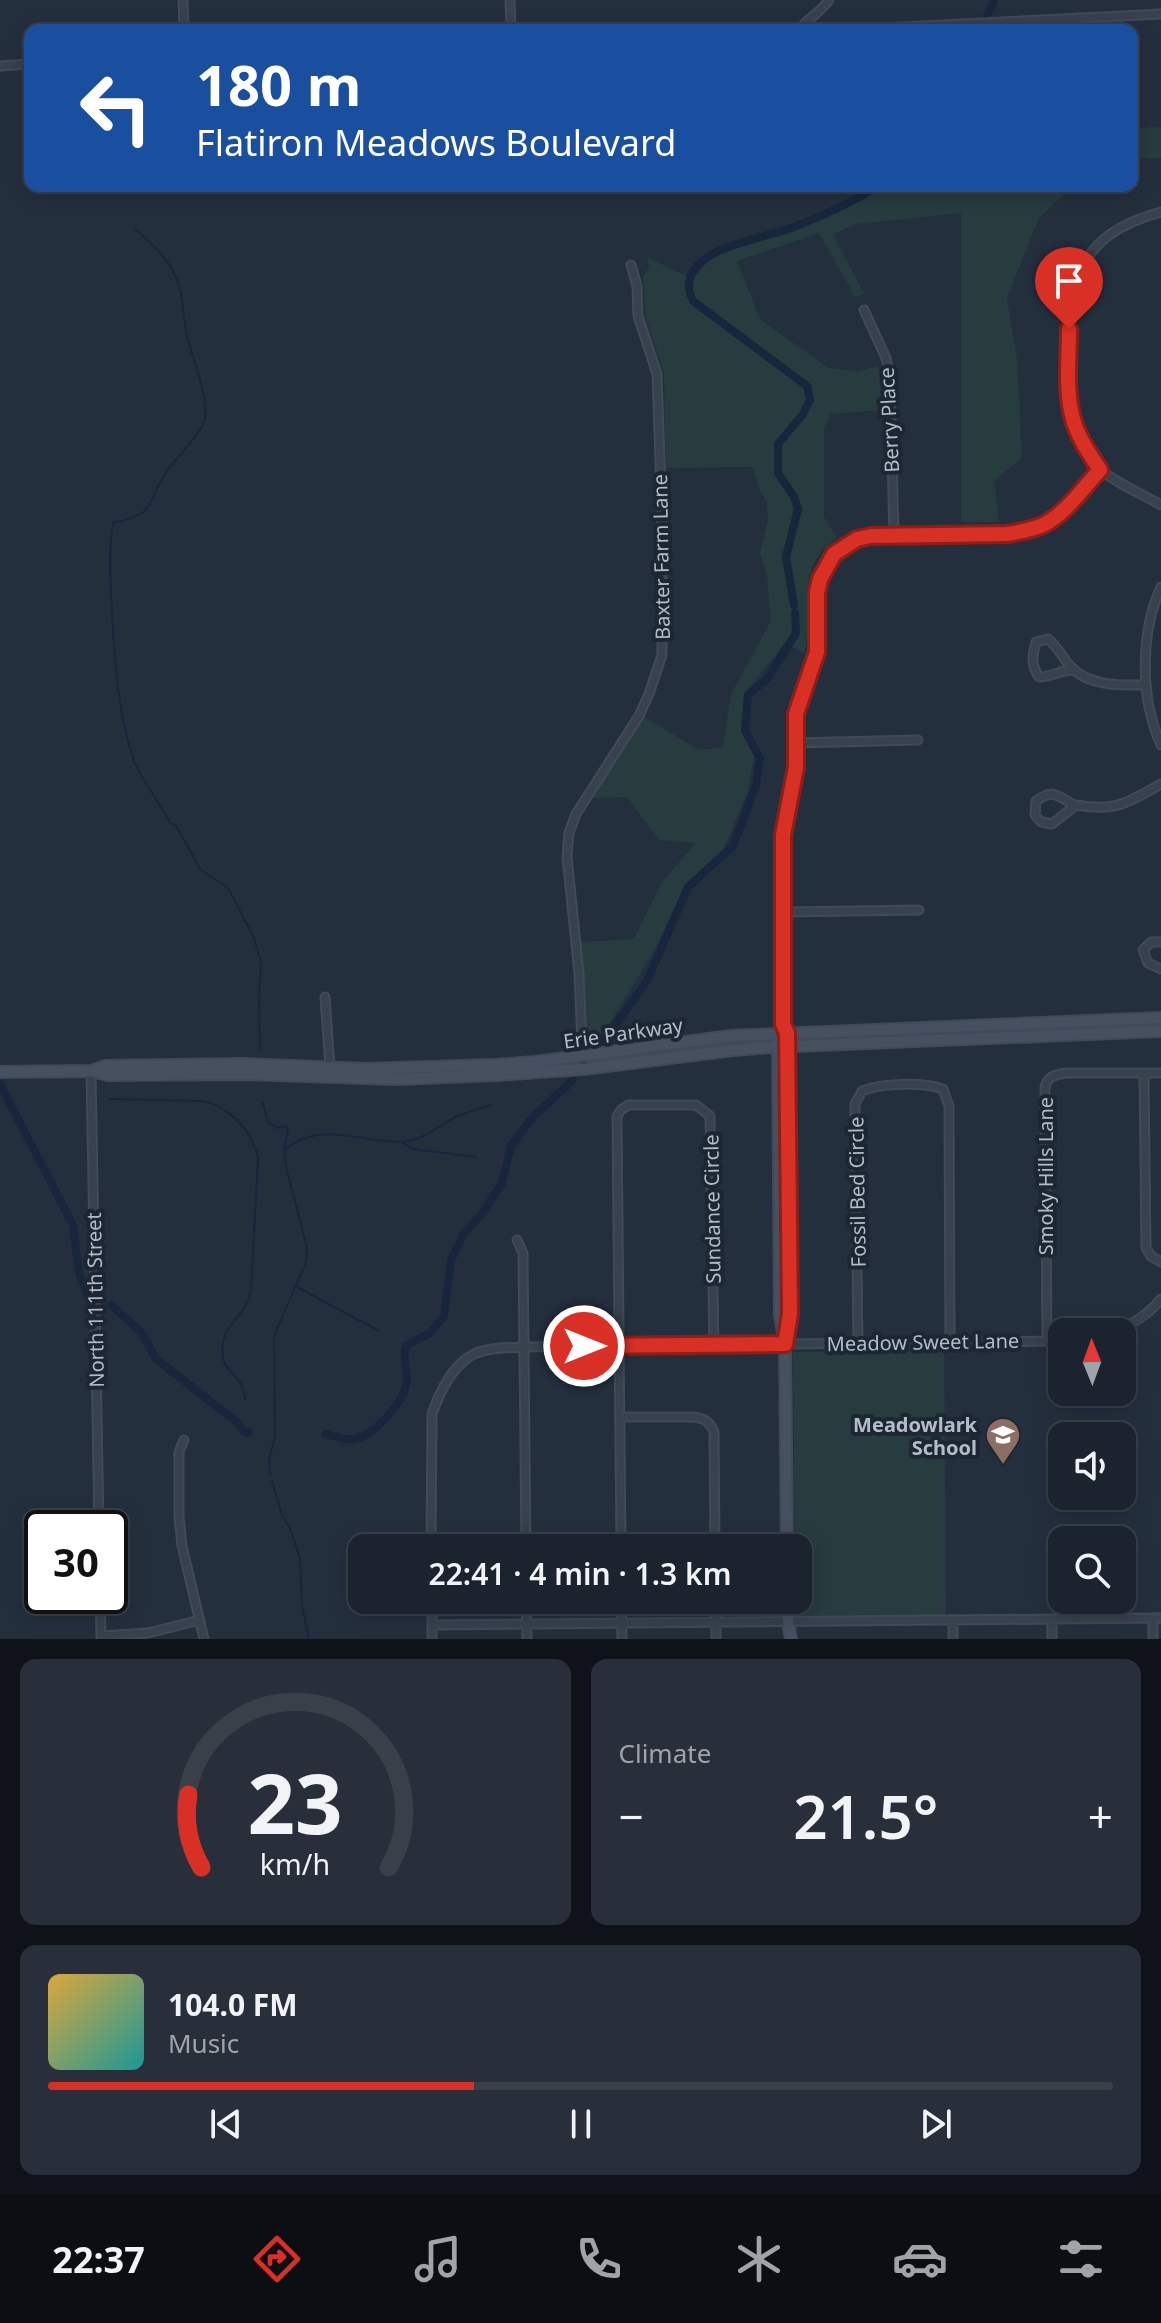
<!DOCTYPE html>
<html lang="en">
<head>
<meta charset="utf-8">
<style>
	body { margin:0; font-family:"Noto Sans",sans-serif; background:#282f3a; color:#f1f3f6; height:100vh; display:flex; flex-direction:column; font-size:30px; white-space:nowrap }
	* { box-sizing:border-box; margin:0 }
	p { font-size:26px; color:#a0a4aa }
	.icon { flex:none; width:44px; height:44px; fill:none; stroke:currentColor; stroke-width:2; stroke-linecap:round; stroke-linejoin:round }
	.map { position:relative; height:1639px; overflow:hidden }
	.sheet { display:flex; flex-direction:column; gap:20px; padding:20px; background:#0f1319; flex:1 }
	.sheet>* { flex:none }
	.banner { position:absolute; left:24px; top:24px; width:1114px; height:168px; border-radius:16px; box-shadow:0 4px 20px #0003,0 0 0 2px #39404a; background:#1a4fa0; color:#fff; overflow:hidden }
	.needle { width:52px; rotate:359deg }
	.controls { position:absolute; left:1048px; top:1318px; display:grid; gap:16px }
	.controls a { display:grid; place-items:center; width:88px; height:88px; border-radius:16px; background:#1b232e; box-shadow:0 4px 20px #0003,0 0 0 2px #39404a; font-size:40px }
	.speed { position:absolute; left:24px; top:1510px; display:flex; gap:16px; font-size:40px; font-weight:700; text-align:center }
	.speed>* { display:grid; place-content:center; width:104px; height:104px; border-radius:50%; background:#1b232e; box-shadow:0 4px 20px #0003,0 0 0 2px #39404a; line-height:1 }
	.speed .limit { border:4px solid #111; border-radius:12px; background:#fff; color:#111 }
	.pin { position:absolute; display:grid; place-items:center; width:68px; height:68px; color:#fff; margin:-82px -34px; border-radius:50% 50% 50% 0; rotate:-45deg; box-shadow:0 0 8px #0007 }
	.pin .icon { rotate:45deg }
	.me { position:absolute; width:88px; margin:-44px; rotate:90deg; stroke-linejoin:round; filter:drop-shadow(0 0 6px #0008) }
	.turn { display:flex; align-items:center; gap:28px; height:168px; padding:0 40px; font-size:36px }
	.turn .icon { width:104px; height:104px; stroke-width:2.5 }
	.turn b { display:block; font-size:56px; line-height:68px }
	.big { font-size:60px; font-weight:600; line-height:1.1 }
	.sheet .tile { flex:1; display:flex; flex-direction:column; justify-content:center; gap:12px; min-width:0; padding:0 28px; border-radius:16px; background:#282f3a }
	.sheet .dial { align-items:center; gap:0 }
	.dial svg { height:208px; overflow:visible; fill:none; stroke:#39404a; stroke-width:7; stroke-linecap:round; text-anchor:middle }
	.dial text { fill:#f1f3f6; stroke:none }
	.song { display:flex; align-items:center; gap:24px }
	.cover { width:96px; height:96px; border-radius:12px; background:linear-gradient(135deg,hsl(40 70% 55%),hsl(180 70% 35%)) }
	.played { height:8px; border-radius:4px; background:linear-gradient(90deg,#d93025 40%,#39404a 40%) }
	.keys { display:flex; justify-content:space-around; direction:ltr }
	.heat { display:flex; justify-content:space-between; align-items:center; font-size:44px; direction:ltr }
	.sheet .tiles { flex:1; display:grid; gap:20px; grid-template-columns:1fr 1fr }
	.tile:last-child { grid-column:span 2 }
	.trip { position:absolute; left:348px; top:1534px; width:464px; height:80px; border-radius:16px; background:#1b232e; box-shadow:0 4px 20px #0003,0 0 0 2px #39404a; font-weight:600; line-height:80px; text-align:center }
	.tab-bar { display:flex; height:128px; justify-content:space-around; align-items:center; background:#0b0e12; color:#a0a4aa }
	.tab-bar .icon { width:56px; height:56px }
	.tab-bar .selected { color:#d93025 }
	.tab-bar b { font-size:36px; color:#f1f3f6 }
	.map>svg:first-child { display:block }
	.green { fill:#263c3f }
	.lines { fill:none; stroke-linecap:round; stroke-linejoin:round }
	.stream { stroke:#17263c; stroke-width:2 }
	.canal { stroke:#17263c; stroke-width:8 }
	.street-casing { stroke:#414a57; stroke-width:11 }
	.secondary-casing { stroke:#414a57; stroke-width:14 }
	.street { stroke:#38414e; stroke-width:7 }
	.secondary { stroke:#465061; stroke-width:10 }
	.route-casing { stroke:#8d1f18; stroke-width:20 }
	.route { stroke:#d93025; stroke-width:14 }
	.labels { text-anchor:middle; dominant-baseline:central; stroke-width:8; stroke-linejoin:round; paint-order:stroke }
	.street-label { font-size:20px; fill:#b4bcc9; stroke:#1d2633 }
	.poi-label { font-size:20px; font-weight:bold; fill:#b4bcc9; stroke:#1d2633; text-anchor:end }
</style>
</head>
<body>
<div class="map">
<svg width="1161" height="1639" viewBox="0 0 1161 1639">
	<rect width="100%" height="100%" fill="#242f3e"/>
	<path class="green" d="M1161,127V158H1132V128Z
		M879,186H1073L1039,218L1007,298L1017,359L1022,458L994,481L999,522H961V213L856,224L833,234L864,294L855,297L819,233L737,261L760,319L828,368L857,371L878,366L882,380V410L831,414L824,430V517L837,537C831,543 824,548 819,555C799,578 813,624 804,653L785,643L745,693L744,728L754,757L748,791L723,851L686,884L655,949L599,1041L587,1038L580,942L634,939L662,882L696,843L659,840L627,797L593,798L644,717L699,750L723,747L731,694L771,621L767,576L760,553L768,520L767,502L760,491L752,467L666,468L664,373L646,318L643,278L649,267L648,258L693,279L714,254L818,217L850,203Z
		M944,1351L946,1615L796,1616V1600H798V1548H795L793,1352Z"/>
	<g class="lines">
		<path class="stream" d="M135,229C151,243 166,256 175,275C184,294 182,315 187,335C192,358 208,394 205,418C203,433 172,461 163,477C144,510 155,513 113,523C108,554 111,584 112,615C115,664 118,714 134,761C140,777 151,789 158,803C162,811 169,815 170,824H175L200,869L228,888L254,938L261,962L259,999L260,1050
			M110,1099L203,1101C230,1107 251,1130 258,1157L251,1291C245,1321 215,1325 224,1361C228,1377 243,1374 245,1400
			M263,1103L268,1123L277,1128L285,1126L288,1128L284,1151L286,1167L307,1248L306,1262L274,1336L275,1437L269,1459L270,1474
			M402,1142L412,1149L477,1157
			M285,1150C317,1120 362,1142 399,1142C423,1141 436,1127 456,1117C466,1112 479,1109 491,1105
			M295,1286L379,1331
			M272,1481L282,1515L290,1528L300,1558L302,1606L309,1639"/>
		<path class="canal" d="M987,16L994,0
			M794,605L786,557L798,509L794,497L778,473V444L803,414L810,400L807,386L693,301C691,296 688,289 689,283C695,245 765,239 794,227C822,216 853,202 878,186
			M602,1043L647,981L688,887L733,846L756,785L760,758L745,731L748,695L767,679L796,633L795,613
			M0,1084L73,1225L79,1273L87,1293
			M111,1305L141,1332L156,1359L237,1422L244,1432H248
			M325,1434C334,1436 346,1441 355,1439C376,1434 404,1402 407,1381C408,1368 401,1358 407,1345L430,1333L444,1316L451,1260L464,1233L482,1214L502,1183L511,1146L533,1117L573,1080"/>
		<defs>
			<path id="street" d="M183,0L184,30
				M510,0L511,30
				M799,30C808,18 821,12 829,0
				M842,30L1161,14
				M0,66L30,64
				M1161,212C1075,235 1069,284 1069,363C1070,403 1072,433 1098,467C1108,479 1146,496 1161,505
				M864,310L886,358L890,375L894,536
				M1161,587C1140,632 1140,699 1161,745
				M1073,670C1061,670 1052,677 1039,677C1031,665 1032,656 1036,642L1048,639C1059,648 1063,659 1072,668C1091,687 1122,685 1146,685
				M795,743L918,740
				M1076,805L1052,824L1041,822L1035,815L1036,801C1052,789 1057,795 1072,804L1076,805C1116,812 1127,803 1161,784
				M784,912L919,910
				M1161,942H1151L1143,950L1148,963L1161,969
				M325,997L330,1067
				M787,1033L783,1024V835L796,767V714L817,652V593L820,579L834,554L857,539L871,536L1007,534L1026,531L1045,524L1066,508L1100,470
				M583,1069L579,973L567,857L569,833L576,814L639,716L649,694L662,655V519L657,374L638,316L637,286L631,265
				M91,1071L99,1528
				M1144,1073L1146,1248L1151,1256L1161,1262
				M517,1240L523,1253L526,1548
				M1114,1332C1132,1324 1148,1315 1161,1299
				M1047,1341L1045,1087C1048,1076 1054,1075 1066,1073H1161
				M858,1343L855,1104L862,1091C881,1083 923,1082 943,1089L949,1106L950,1342
				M620,1417H693C704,1418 709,1421 714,1432L715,1548
				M184,1440L179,1452V1516L182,1546L204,1639
				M431,1548L432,1414C439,1394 450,1369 469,1357C484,1347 507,1348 524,1347L1062,1341
				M621,1548L617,1116L621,1110L628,1105H696L710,1116L714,1345
				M100,1596L101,1637
				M432,1600V1639
				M526,1600L527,1639
				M621,1600L622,1639
				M716,1600V1639
				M1153,1618V1639
				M1052,1619V1639
				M953,1620V1639
				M432,1625L1161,1618
				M101,1636L148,1633L200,1620"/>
			<path id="secondary" d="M778,1043L780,1315L785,1344L787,1548
				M94,1070L106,1066L243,1064L366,1069L495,1065L536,1062L731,1036L1161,1018
				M0,1072L91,1071L108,1075L247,1074L396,1079L495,1075L583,1069L733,1050L771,1047L1161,1031
				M787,1334L790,1314L787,1043
				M788,1600V1621L791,1639"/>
		</defs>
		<use href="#street" class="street-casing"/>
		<use href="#secondary" class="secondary-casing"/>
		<use href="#street" class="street"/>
		<use href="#secondary" class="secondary"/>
	</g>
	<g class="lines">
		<defs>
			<path id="route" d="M584,1346L785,1344L790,1314L787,1033L783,1024V835L796,767V714L817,652V593L820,579L834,554L857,539L871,536L1007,534C1019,532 1033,530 1045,524C1067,512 1083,488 1100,470C1090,454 1078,438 1073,419C1065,391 1069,358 1069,329"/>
		</defs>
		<use href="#route" class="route-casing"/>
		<use href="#route" class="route"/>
	</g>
	<defs>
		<symbol id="school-pin" viewBox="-11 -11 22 30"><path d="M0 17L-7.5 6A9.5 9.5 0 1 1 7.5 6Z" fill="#8d6e63" stroke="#1d2633"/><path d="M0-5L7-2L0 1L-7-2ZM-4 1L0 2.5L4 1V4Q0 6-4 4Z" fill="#fff"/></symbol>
	</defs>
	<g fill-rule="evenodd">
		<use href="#school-pin" x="983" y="1415" width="40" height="54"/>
	</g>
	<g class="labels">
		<g class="street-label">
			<text transform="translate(889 420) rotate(-93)">Berry Place</text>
			<text transform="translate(661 557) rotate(-91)">Baxter Farm Lane</text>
			<text transform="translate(623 1033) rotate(-8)">Erie Parkway</text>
			<text transform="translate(1045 1176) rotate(-90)">Smoky Hills Lane</text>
			<text transform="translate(857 1192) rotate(-91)">Fossil Bed Circle</text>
			<text transform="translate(712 1209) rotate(-91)">Sundance Circle</text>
			<text transform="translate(95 1300) rotate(-91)">North 111th Street</text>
			<text transform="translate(923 1342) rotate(-1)">Meadow Sweet Lane</text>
		</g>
		<g class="poi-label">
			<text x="977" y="1424">Meadowlark<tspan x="977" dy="23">School</tspan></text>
		</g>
	</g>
</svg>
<div class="controls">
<a><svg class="needle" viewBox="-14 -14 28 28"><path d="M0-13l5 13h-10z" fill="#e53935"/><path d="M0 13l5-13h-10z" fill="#a0a4aa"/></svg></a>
<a><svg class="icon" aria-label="sound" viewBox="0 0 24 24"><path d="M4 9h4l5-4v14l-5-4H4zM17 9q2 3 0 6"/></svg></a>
<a><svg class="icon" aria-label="search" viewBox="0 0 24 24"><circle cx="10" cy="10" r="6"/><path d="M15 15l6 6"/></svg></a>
</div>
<div class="speed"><div class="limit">30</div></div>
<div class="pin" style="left:1069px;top:329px;background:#d93025"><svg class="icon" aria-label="arrive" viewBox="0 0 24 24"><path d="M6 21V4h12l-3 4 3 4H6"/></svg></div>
<svg class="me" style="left:584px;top:1346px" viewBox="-20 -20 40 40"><circle r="17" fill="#d93025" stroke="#fff" stroke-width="3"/><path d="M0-11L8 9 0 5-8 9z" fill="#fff"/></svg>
<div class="trip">22:41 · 4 min · 1.3 km</div>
<div class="banner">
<div class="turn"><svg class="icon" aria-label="left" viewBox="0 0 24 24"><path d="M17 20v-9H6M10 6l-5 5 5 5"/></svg><div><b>180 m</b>Flatiron Meadows Boulevard</div></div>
</div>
</div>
<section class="sheet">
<div class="tiles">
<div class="tile dial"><svg viewBox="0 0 100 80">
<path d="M14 69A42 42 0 1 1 86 69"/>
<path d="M14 69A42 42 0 0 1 9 41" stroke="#d93025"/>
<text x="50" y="56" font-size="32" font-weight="700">23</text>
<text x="50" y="72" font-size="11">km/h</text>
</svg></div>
<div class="tile"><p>Climate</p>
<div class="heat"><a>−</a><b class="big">21.5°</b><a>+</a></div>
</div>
<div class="tile">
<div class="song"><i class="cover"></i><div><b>104.0 FM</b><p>Music</p></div></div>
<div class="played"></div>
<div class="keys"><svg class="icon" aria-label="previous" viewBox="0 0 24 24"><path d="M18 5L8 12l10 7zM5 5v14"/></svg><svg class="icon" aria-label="pause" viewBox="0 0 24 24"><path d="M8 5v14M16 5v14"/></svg><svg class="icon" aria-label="next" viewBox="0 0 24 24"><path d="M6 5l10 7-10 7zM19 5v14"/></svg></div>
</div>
</div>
</section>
<nav class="tab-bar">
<b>22:37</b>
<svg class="icon selected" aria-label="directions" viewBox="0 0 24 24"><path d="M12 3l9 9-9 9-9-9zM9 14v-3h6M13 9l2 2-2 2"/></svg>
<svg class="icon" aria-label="music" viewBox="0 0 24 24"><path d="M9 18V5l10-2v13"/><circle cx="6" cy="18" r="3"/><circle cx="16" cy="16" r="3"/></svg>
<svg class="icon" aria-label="phone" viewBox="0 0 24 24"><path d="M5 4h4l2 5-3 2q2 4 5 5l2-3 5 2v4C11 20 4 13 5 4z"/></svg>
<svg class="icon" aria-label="climate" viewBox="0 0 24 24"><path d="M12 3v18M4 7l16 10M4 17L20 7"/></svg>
<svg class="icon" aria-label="car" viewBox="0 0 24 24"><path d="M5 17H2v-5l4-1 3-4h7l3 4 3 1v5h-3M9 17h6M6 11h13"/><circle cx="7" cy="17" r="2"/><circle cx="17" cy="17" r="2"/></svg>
<svg class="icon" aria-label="filters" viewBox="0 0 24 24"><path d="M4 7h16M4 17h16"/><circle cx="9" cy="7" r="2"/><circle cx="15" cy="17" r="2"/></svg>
</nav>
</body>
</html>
